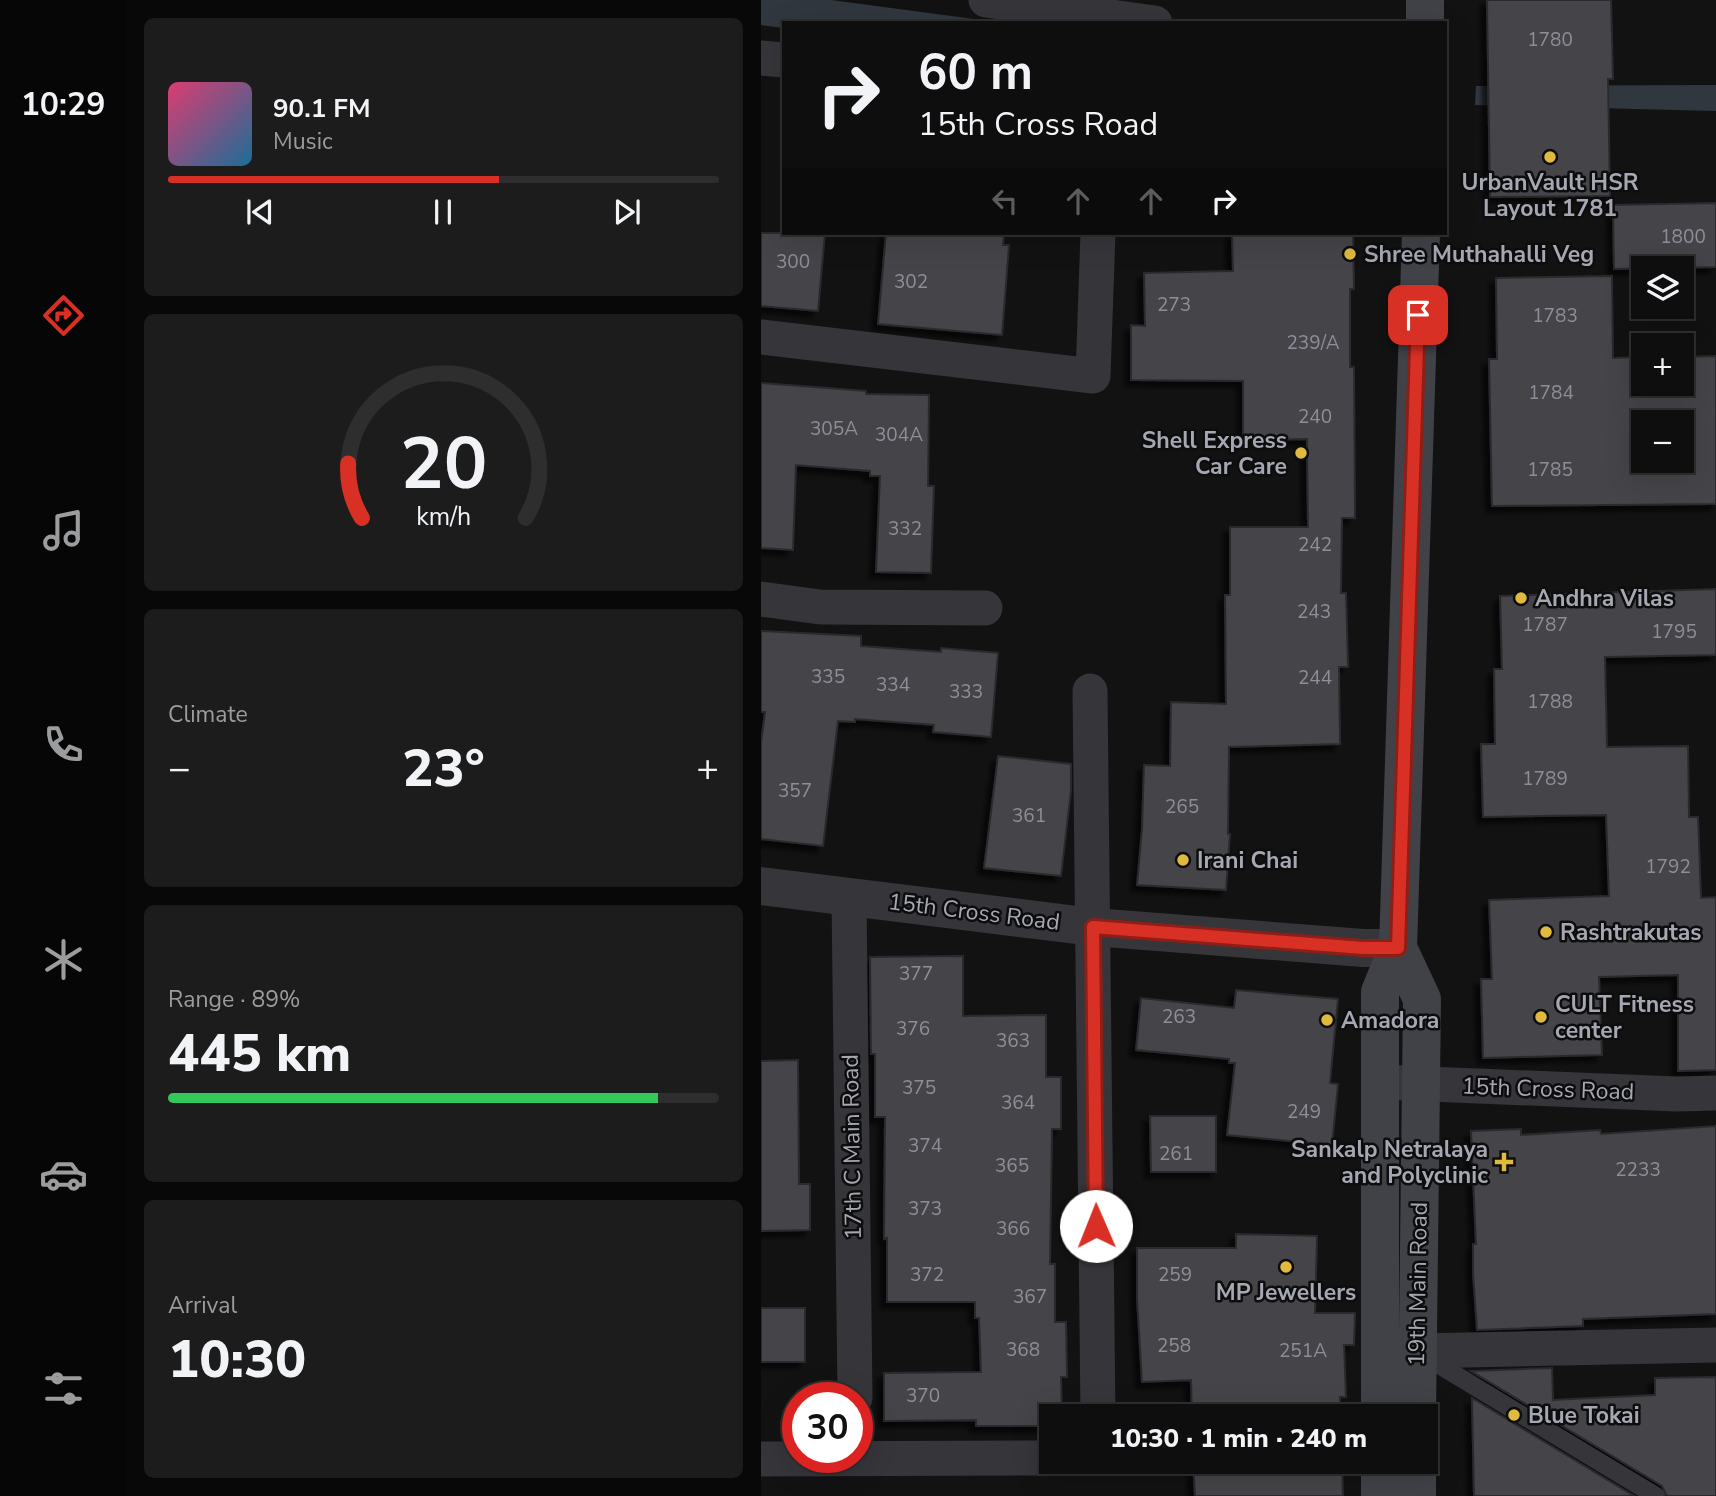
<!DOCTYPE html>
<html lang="en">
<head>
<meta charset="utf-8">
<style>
	body { margin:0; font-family:"Nunito Sans",sans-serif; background:#1c1c1c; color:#f1f3f6; height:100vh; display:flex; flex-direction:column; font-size:26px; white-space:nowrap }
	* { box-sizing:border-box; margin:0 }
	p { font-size:23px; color:#9b9c9e }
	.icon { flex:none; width:38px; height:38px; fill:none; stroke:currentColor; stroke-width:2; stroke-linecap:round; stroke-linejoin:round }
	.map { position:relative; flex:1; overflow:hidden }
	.side { display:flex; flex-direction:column; gap:18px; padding:18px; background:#080808; width:635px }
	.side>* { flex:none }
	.guide { position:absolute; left:21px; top:21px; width:665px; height:214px; border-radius:0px; box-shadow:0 7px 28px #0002,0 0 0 2px #2e2e2e; background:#0e0e0e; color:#f1f3f6; overflow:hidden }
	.fabs { position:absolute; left:870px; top:256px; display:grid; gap:14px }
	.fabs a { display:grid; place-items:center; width:63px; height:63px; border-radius:0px; background:#0e0e0e; box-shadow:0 7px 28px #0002,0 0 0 2px #2e2e2e; font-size:35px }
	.speed { position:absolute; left:21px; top:1382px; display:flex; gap:14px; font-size:35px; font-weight:700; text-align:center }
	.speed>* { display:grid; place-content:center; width:91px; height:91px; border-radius:50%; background:#0e0e0e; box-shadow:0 7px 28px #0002,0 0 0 2px #2e2e2e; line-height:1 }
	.speed .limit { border:10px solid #d22; background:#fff; color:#111 }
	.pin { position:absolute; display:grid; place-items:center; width:60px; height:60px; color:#fff; margin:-30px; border-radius:14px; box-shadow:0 4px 10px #0006 }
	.me { position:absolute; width:77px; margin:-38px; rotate:359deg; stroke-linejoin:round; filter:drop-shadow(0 0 5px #0008) }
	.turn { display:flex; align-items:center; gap:24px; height:147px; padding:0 21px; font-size:32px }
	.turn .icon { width:91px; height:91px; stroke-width:2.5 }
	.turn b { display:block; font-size:49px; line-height:60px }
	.lanes { display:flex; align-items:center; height:66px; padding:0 21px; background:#0003; justify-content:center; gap:35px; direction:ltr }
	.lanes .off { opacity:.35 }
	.big { font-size:52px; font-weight:800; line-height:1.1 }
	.side .tile { flex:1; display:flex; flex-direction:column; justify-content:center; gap:10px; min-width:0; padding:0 24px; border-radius:10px; background:#1c1c1c }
	.side .dial { align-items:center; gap:0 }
	.dial svg { height:182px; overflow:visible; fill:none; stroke:#2e2e2e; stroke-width:7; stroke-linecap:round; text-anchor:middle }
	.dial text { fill:#f1f3f6; stroke:none }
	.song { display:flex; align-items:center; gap:21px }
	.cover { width:84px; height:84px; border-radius:10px; background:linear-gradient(135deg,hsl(340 70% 55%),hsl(200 70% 35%)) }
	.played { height:7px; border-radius:4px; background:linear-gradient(90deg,#d93025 60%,#2e2e2e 60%) }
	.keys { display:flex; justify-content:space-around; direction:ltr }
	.heat { display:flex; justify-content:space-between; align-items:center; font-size:38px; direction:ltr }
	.charge { height:10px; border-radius:5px; background:linear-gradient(90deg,#34c759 89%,#2e2e2e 0) }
	.trip { position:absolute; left:278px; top:1404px; width:399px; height:70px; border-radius:0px; background:#0e0e0e; box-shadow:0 7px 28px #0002,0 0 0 2px #2e2e2e; font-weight:800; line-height:70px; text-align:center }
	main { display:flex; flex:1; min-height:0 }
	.tab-bar { display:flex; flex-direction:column; width:126px; justify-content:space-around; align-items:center; background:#060606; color:#9b9c9e }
	.tab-bar .icon { width:49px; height:49px }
	.tab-bar .current { color:#d93025 }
	.tab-bar b { font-size:32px; color:#f1f3f6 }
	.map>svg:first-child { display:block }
	.water { fill:#31373e }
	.building { fill:#444448; stroke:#2c2c2f; stroke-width:2; fill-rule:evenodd; filter:url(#shadow) }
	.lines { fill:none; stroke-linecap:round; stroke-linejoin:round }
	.service { stroke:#35353a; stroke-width:18 }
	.minor { stroke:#35353a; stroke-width:35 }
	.tertiary { stroke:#35353a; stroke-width:38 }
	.secondary { stroke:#414248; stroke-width:38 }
	.route-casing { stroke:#8d1f18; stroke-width:18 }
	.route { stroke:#d93025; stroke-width:12 }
	.poi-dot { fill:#dfba3e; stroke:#0d0d0e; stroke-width:2.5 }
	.labels { text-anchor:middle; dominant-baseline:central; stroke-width:5; stroke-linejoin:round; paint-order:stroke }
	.number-label { font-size:19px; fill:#8d8e98 }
	.poi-label { font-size:23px; font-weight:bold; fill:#a5a7b2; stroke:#0d0d0e; text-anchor:start }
	.street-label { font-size:23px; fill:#a5a7b2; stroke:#0d0d0e }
</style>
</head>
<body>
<main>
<nav class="tab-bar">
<b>10:29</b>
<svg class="icon current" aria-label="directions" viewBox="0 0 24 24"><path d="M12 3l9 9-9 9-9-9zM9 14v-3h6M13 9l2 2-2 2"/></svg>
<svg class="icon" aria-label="music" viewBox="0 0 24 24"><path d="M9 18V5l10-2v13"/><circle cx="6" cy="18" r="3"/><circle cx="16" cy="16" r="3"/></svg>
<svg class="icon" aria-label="phone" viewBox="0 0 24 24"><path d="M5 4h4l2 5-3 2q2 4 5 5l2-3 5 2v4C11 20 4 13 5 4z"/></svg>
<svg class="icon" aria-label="climate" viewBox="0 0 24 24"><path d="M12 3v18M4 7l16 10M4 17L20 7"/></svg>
<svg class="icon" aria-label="car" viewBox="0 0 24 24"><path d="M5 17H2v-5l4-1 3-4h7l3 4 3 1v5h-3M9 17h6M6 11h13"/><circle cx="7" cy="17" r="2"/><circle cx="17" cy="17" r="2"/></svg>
<svg class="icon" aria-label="filters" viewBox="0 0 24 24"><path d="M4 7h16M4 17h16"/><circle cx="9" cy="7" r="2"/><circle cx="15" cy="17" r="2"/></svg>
</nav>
<section class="side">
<div class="tile">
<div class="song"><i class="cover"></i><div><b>90.1 FM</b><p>Music</p></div></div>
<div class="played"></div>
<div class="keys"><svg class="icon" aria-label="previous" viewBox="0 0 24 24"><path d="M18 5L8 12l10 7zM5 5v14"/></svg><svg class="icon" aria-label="pause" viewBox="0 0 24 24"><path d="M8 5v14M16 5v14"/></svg><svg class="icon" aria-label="next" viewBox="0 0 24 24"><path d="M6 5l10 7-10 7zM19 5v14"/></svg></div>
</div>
<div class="tile dial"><svg viewBox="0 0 100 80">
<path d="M14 69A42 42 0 1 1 86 69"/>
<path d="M14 69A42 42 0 0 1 8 45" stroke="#d93025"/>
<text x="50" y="56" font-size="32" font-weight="700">20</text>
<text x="50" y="72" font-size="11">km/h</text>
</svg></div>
<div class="tile"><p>Climate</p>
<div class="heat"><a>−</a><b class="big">23°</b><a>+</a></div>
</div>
<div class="tile"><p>Range · 89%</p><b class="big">445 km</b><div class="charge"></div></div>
<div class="tile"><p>Arrival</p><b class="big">10:30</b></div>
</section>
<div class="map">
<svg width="955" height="1496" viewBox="0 0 955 1496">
	<defs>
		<filter id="shadow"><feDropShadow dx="-6" dy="6" stdDeviation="2" flood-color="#0009"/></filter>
	</defs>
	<rect width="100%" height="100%" fill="#121213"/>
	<path class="water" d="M0,0H70L243,23H23V28L0,25Z
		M955,85V111L714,105L715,86Z"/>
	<path class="building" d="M726,0H850L852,79H847L849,196L729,197Z
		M955,203V267L853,269L852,205Z
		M0,233H64L57,311L0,306Z
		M125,233H243L242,245H248L241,335L117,324Z
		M471,233H592L593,289H589V367H593L594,518H581L580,593H585L587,667H578L579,744L468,747L467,834H469L465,890L376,885L381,829L383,765L409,766L410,702L465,704L464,595H469V527H547L546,439L482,440V381L370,380V325L384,326L383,273L472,271Z
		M851,276L852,358L882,357V383H920V357L955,356V504L731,506L728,359H736L735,278ZM882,422H920V460H882Z
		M0,383L105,391V394L168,395L167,486H173L170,573L115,572L119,476H109V471L35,465L32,550L0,548Z
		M955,589V655L844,657L846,747L927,746L928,817H937L940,898L955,897V1070L917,1071V975L838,977L841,1055L722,1058L720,979H731L728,900L848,896L845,815L722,817L720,744H734L733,669H741L739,596Z
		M0,631L100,636V646L180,652V648L237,653L230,737L172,732L173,725L94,719V722L77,721L62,846L0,839V743L4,712H0Z
		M237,756L310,764V790L300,876L223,868Z
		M202,956V1016L285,1015V1077H300V1129H291L289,1264H294V1322H305L306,1377H300L301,1416H290V1426H215V1420L123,1421V1373L220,1372L218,1318H214V1302H126V1238L123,1239L124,1117H114V1054H110L109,957Z
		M475,990L577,999L569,1083L577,1084L571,1145L466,1135L474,1063H468V1059L375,1050L380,998L473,1008Z
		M37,1060L38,1184H49V1230L0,1231V1061Z
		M389,1116H455V1172H390Z
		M955,1126V1314L822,1319V1326L716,1330L712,1273V1244H715L710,1131L760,1129V1135L839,1130L840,1134Z
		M475,1234L556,1236L554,1313H594L593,1345H583L585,1397H579V1416H431L430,1380L381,1382L376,1298V1248H475Z
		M0,1308H44V1362H0Z
		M791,1368L792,1400L894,1395V1378L955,1377V1496H906L901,1486L710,1371Z
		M711,1398L873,1496H713Z
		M432,1461H581L582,1496H434Z"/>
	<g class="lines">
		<path class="service" d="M665,1357L895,1496"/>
		<path class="minor" d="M225,0L394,23
			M0,58L23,60
			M0,337L332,376L337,233
			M0,599L59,607L224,608
			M329,691L337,1416
			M88,897L94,1398
			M619,1082L916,1094L955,1093
			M656,1351L955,1345
			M0,1459L290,1458"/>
		<path class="tertiary" d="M0,886L332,927L602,948H637"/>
		<path class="secondary" d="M664,23V0
			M637,948L661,999L656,1416
			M619,1416V992L637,948L660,233
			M619,1461V1496
			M656,1461V1496"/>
	</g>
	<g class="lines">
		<defs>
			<path id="route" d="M335,1226L332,927L602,948H637L657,315"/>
		</defs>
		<use href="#route" class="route-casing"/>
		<use href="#route" class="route"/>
	</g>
	<g class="poi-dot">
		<circle cx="789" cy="157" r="7"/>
		<circle cx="589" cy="254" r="7"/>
		<circle cx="540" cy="453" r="7"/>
		<circle cx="760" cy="598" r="7"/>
		<circle cx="422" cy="860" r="7"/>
		<circle cx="785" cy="932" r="7"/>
		<circle cx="780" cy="1017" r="7"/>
		<circle cx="566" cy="1020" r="7"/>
		<path d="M739.5 1151.5h7v7h7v7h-7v7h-7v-7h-7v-7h7z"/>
		<circle cx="525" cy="1267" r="7"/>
		<circle cx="753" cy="1415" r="7"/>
	</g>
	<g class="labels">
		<g class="number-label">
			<text x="789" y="40">1780</text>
			<text x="922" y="237">1800</text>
			<text x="32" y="262">300</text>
			<text x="150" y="282">302</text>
			<text x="413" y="305">273</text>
			<text x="794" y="316">1783</text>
			<text x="552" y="343">239/A</text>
			<text x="790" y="393">1784</text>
			<text x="554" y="417">240</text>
			<text x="73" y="429">305A</text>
			<text x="138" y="435">304A</text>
			<text x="789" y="470">1785</text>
			<text x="144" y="529">332</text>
			<text x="554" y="545">242</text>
			<text x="553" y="612">243</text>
			<text x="784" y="625">1787</text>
			<text x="913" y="632">1795</text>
			<text x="67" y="677">335</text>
			<text x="554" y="678">244</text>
			<text x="132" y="685">334</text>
			<text x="205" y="692">333</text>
			<text x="789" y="702">1788</text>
			<text x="784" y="779">1789</text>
			<text x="34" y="791">357</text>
			<text x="421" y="807">265</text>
			<text x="268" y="816">361</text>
			<text x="907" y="867">1792</text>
			<text x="155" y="974">377</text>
			<text x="418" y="1017">263</text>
			<text x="152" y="1029">376</text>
			<text x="252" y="1041">363</text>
			<text x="158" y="1088">375</text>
			<text x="257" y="1103">364</text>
			<text x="543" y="1112">249</text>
			<text x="164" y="1146">374</text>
			<text x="415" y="1154">261</text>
			<text x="251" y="1166">365</text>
			<text x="877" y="1170">2233</text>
			<text x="164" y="1209">373</text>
			<text x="252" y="1229">366</text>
			<text x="166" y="1275">372</text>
			<text x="414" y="1275">259</text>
			<text x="269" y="1297">367</text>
			<text x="413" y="1346">258</text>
			<text x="262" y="1350">368</text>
			<text x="542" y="1351">251A</text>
			<text x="162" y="1396">370</text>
		</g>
		<g class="poi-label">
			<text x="789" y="182" text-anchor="middle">UrbanVault HSR<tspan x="789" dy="26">Layout 1781</tspan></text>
			<text x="603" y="254">Shree Muthahalli Veg</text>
			<text x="526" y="440" text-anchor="end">Shell Express<tspan x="526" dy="26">Car Care</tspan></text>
			<text x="774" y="598">Andhra Vilas</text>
			<text x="436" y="860">Irani Chai</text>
			<text x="799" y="932">Rashtrakutas</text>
			<text x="794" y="1004">CULT Fitness<tspan x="794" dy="26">center</tspan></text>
			<text x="580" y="1020">Amadora</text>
			<text x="727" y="1149" text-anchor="end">Sankalp Netralaya<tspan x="727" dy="26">and Polyclinic</tspan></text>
			<text x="525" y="1292" text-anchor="middle">MP Jewellers</text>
			<text x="767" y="1415">Blue Tokai</text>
		</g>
		<g class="street-label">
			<text transform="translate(213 912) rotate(7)">15th Cross Road</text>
			<text transform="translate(787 1089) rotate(2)">15th Cross Road</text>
			<text transform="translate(91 1147) rotate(-91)">17th C Main Road</text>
			<text transform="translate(657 1284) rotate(-89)">19th Main Road</text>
		</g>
	</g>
</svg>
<div class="fabs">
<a><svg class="icon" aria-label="layers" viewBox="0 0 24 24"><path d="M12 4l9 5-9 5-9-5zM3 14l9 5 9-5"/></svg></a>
<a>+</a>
<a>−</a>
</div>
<div class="speed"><div class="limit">30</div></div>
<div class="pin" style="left:657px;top:315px;background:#d93025"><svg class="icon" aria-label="arrive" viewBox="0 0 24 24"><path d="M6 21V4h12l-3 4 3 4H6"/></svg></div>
<svg class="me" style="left:335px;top:1226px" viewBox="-20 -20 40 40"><circle r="19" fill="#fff"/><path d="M0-13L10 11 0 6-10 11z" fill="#d93025"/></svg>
<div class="trip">10:30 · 1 min · 240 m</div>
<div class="guide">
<div class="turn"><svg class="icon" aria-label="right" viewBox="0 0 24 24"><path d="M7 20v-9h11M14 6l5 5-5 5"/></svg><div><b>60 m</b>15th Cross Road</div></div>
<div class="lanes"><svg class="icon off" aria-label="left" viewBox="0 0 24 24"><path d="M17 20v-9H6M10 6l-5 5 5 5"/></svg><svg class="icon off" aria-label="ahead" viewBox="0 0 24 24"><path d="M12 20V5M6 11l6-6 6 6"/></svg><svg class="icon off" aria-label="ahead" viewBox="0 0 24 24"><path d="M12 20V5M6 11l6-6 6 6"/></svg><svg class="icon" aria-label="right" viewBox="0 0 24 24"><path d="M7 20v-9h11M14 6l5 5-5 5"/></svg></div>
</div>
</div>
</main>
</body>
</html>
